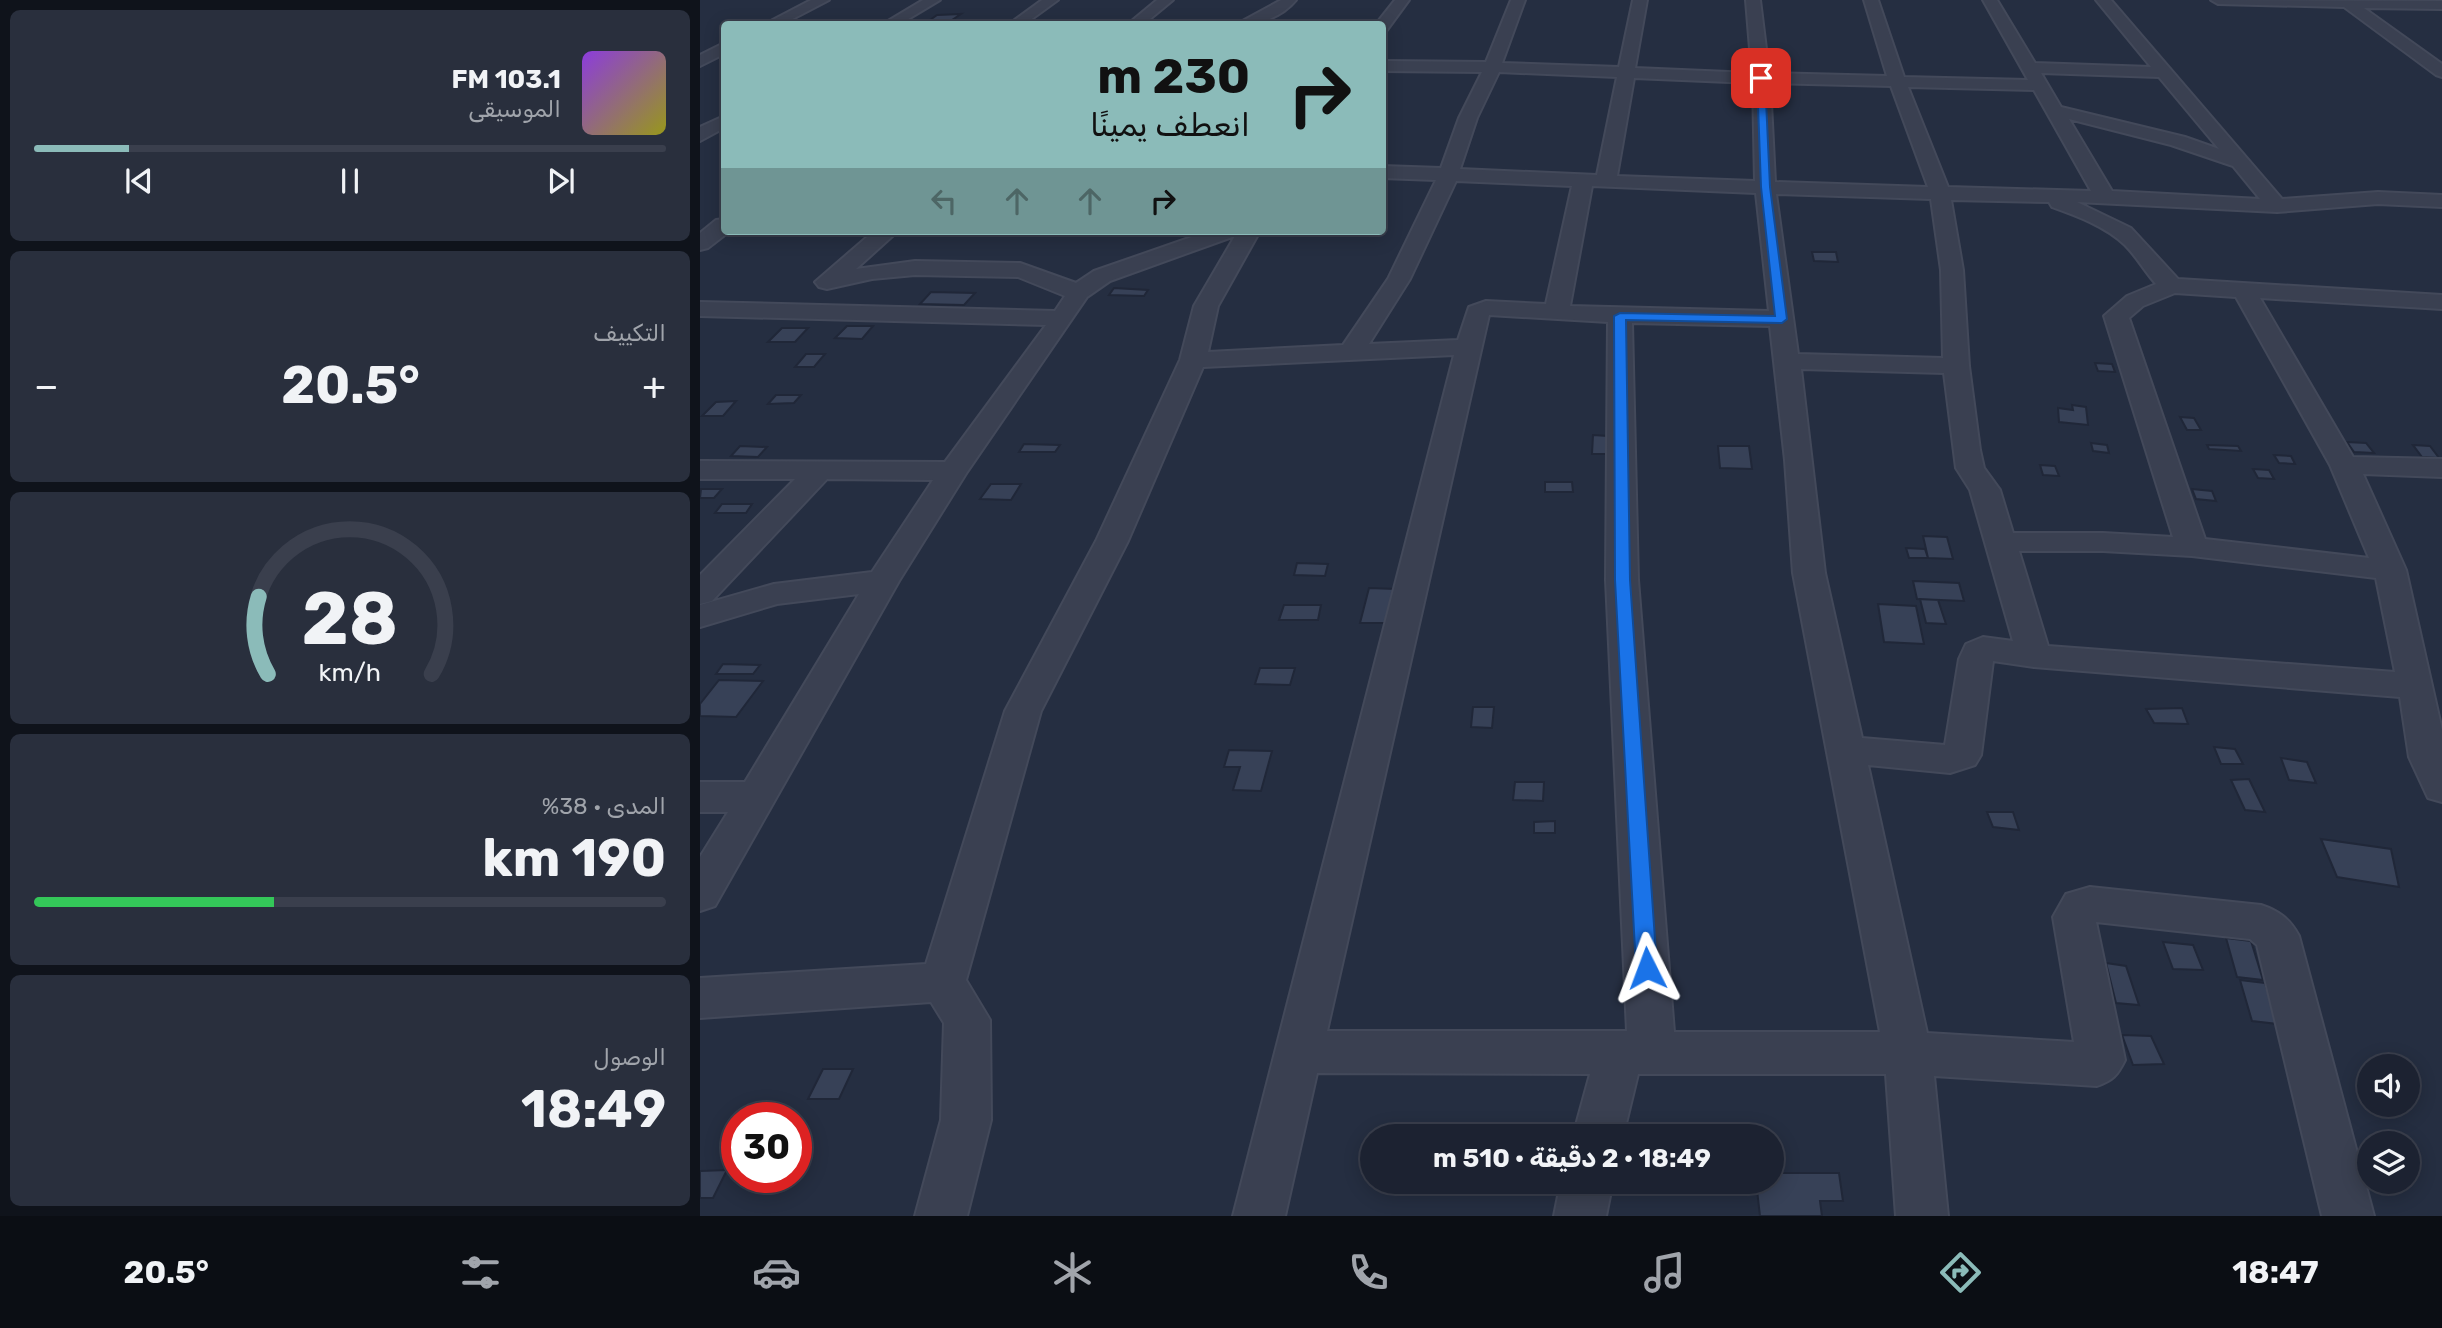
<!DOCTYPE html>
<html lang="ar">
<head>
<meta charset="utf-8">
<style>
	body { margin:0; font-family:Rubik,Cairo,sans-serif; background:#292f3d; color:#f1f3f6; direction:rtl; height:100vh; display:flex; flex-direction:column; font-size:26px; white-space:nowrap }
	* { box-sizing:border-box; margin:0 }
	p { font-size:23px; color:#a0a4ab }
	.icon { flex:none; width:38px; height:38px; fill:none; stroke:currentColor; stroke-width:2; stroke-linecap:round; stroke-linejoin:round }
	.map { position:relative; flex:1; overflow:hidden; direction:ltr }
	.side { display:flex; flex-direction:column; gap:10px; padding:10px; background:#0f131b; width:700px }
	.side>* { flex:none }
	.banner { position:absolute; left:21px; top:21px; width:665px; height:214px; border-radius:7px; box-shadow:0 4px 18px #0003,0 0 0 2px #3a3f4d; direction:rtl; background:#8bbbb9; color:#111; overflow:hidden }
	.controls { position:absolute; left:1657px; top:1054px; display:grid; gap:14px }
	.controls a { display:grid; place-items:center; width:63px; height:63px; border-radius:50%; background:#1c2231; box-shadow:0 4px 18px #0003,0 0 0 2px #3a3f4d; font-size:35px }
	.speed { position:absolute; left:21px; top:1102px; display:flex; gap:14px; font-size:35px; font-weight:700; text-align:center }
	.speed>* { display:grid; place-content:center; width:91px; height:91px; border-radius:50%; background:#1c2231; box-shadow:0 4px 18px #0003,0 0 0 2px #3a3f4d; line-height:1 }
	.speed .limit { border:10px solid #d22; background:#fff; color:#111 }
	.pin { position:absolute; display:grid; place-items:center; width:60px; height:60px; color:#fff; margin:-30px; border-radius:14px; box-shadow:0 4px 10px #0006 }
	.me { position:absolute; width:77px; margin:-38px; rotate:357deg; stroke-linejoin:round; filter:drop-shadow(0 0 5px #0008) }
	.turn { display:flex; align-items:center; gap:24px; height:147px; padding:0 21px; font-size:32px }
	.turn .icon { width:91px; height:91px; stroke-width:2.5 }
	.turn b { display:block; font-size:49px; line-height:60px }
	.lanes { display:flex; align-items:center; height:66px; padding:0 21px; background:#0003; justify-content:center; gap:35px; direction:ltr }
	.lanes .off { opacity:.35 }
	.big { font-size:52px; font-weight:700; line-height:1.1 }
	.side .widget { flex:1; display:flex; flex-direction:column; justify-content:center; gap:10px; min-width:0; padding:0 24px; border-radius:10px; background:#292f3d }
	.side .dial { align-items:center; gap:0 }
	.dial svg { height:182px; overflow:visible; fill:none; stroke:#3a3f4d; stroke-width:7; stroke-linecap:round; text-anchor:middle }
	.dial text { fill:#f1f3f6; stroke:none }
	.song { display:flex; align-items:center; gap:21px }
	.cover { width:84px; height:84px; border-radius:10px; background:linear-gradient(135deg,hsl(270 70% 55%),hsl(60 70% 35%)) }
	.played { height:7px; border-radius:4px; background:linear-gradient(90deg,#8bbbb9 15%,#3a3f4d 15%) }
	.keys { display:flex; justify-content:space-around; direction:ltr }
	.heat { display:flex; justify-content:space-between; align-items:center; font-size:38px; direction:ltr }
	.charge { height:10px; border-radius:5px; background:linear-gradient(90deg,#34c759 38%,#3a3f4d 0) }
	.trip { position:absolute; left:660px; top:1124px; width:424px; height:70px; border-radius:35px; background:#1c2231; box-shadow:0 4px 18px #0003,0 0 0 2px #3a3f4d; font-weight:700; line-height:70px; text-align:center; direction:rtl }
	.tab-bar { display:flex; height:112px; justify-content:space-around; align-items:center; background:#0b0e14; color:#a0a4ab }
	.tab-bar .icon { width:49px; height:49px }
	.tab-bar .active { color:#8bbbb9 }
	.tab-bar b { font-size:32px; color:#f1f3f6 }
	main { display:flex; flex:1; min-height:0 }
	.map>svg:first-child { display:block }
	.building { fill:#374157; stroke:#202738; stroke-width:2 }
	.lines { fill:none; stroke-linecap:round; stroke-linejoin:round }
	.street-casing { stroke:#43495a; stroke-width:4 }
	.street { fill:#3a4051; fill-rule:evenodd }
	.route { fill:#1a73e8; stroke:#114b97; stroke-width:2 }
</style>
</head>
<body>
<main>
<div class="map">
<svg width="1742" height="1216" viewBox="0 0 1742 1216">
	<rect width="100%" height="100%" fill="#252e41"/>
	<path class="building" d="M261,14L249,22L226,23L237,15Z
		M1112,252H1136L1138,262L1114,261Z
		M414,288L448,290L444,296L409,295Z
		M231,292L275,293L264,305L220,304Z
		M147,326H173L162,339L135,338Z
		M82,328H108L95,342H68Z
		M106,354H125L114,367H95Z
		M1395,363L1412,364L1415,372L1398,371Z
		M76,395H101L94,403L68,404Z
		M36,401L23,416H2L16,402Z
		M1372,405L1386,407L1388,425L1359,422L1358,408L1373,410Z
		M1480,417L1494,418L1501,430H1487Z
		M893,435L908,436V454H892Z
		M1647,442L1666,443L1674,453L1654,452Z
		M1391,443L1407,445L1409,453L1393,451Z
		M324,444L360,445L355,452H319Z
		M1507,445L1538,446L1541,451L1509,449Z
		M1713,445L1730,446L1739,458L1722,457Z
		M40,446L67,447L58,457L31,456Z
		M1018,446H1049L1052,469L1020,468Z
		M1574,455L1591,456L1595,464L1579,463Z
		M1340,465L1355,466L1359,476L1343,475Z
		M1553,469L1569,470L1574,479L1558,478Z
		M845,482H872L873,492H845Z
		M291,484H321L311,500L280,499Z
		M1,489H22L14,498H0Z
		M1492,489L1512,491L1516,501L1496,499Z
		M22,504H52L46,513H15Z
		M1223,536L1247,537L1253,559L1228,558Z
		M1206,548L1225,549L1228,558H1209Z
		M597,563L628,564L625,576L594,575Z
		M1213,581L1259,583L1264,601L1217,599Z
		M669,588L696,589L688,623H660Z
		M1220,599L1238,600L1246,624L1226,623Z
		M1178,604L1216,606L1224,644L1184,642Z
		M584,605H621L618,620H579Z
		M23,664L60,665L53,674H16Z
		M560,668H595L590,685L555,684Z
		M19,680L63,681L36,717L0,716V704Z
		M773,707H794L792,728L771,727Z
		M1482,708L1488,724L1454,723L1446,709Z
		M1514,747L1535,749L1543,764H1521Z
		M529,750L572,751L561,791L533,790L540,767H524Z
		M1581,758L1607,762L1616,783L1589,780Z
		M1549,779L1565,812L1545,810L1531,780Z
		M815,782H844L843,801L813,800Z
		M1287,812H1313L1319,830L1293,827Z
		M855,821V833H834V822Z
		M1621,839L1691,849L1699,887L1637,877Z
		M1526,938L1551,941L1563,980L1537,977Z
		M1463,942L1493,945L1503,970L1473,969Z
		M1406,963L1426,966L1439,1005L1416,1003Z
		M1540,980L1565,983L1578,1024L1552,1021Z
		M1422,1035L1451,1036L1464,1064L1433,1065Z
		M123,1069H153L139,1099H108Z
		M27,1170L13,1198H0V1171Z
		M1071,1173H1139L1143,1201H1120L1122,1216H1060L1056,1181H1071Z"/>
	<g class="lines">
		<defs>
			<path id="street" d="M111,0H129L83,24H65Z
				M223,0H240L200,24H183Z
				M342,0H358L325,24H309Z
				M457,0H473L444,24H428Z
				M581,0H596C582,17 558,26 537,24Z
				M695,0H709L687,30L682,31V24H676Z
				M811,0H825L802,63L919,67L933,0H947L935,68L1052,73L1046,0H1060L1069,73L1187,76L1164,0H1178L1204,77L1328,80L1283,0H1297L1335,63L1451,67L1396,0H1411L1582,199L1678,192L1742,195V207L1678,204L1577,212L1377,202L1431,228L1478,279L1742,295V309L1560,298L1653,457L1742,459V477L1663,474L1706,570L1742,730V802L1728,798L1709,757L1700,697L1334,667L1293,661L1281,755L1275,765L1250,773L1168,765L1227,1033L1374,1042L1353,917L1366,894L1390,887L1561,905C1579,911 1590,919 1599,936L1674,1216H1622L1557,945L1550,939L1396,922L1425,1060C1417,1076 1413,1080 1397,1086L1234,1076L1248,1216H1196L1186,1074H938L923,1136H873L890,1074L617,1073L585,1216H533L754,355L503,367L428,541L341,711L266,980L290,1020L291,1120L267,1216H215L241,1120L244,1023L231,1002L0,1018V978L226,964L305,711L396,541L480,360L494,306L535,236L410,281L387,297L267,472L199,581L15,906L0,911V857L28,812H0V782H45L159,594L77,604L0,627V605L74,584L172,572L233,480L127,479L12,601L0,604V575L95,479H0V461L245,462L346,325L0,316V302L355,311L365,296L318,277L215,275L172,279L127,289L119,287L115,282L174,231H198L156,269L215,261L320,263L376,283L394,271L509,231H560L518,306L508,352L643,345L688,279L736,180L682,178V166L741,168L759,118L782,72L682,71V61L786,62ZM799,72L917,77L897,175L760,169L777,118ZM1341,73L1459,77L1519,149L1485,137L1361,107ZM934,78L1053,83L1055,181L917,176ZM1070,83L1191,86L1228,187L1075,182ZM1208,87L1334,90L1391,191L1248,187ZM1369,119L1471,145L1533,166L1560,199L1412,191ZM756,181L872,186L846,304L786,301L769,307L758,340L669,344L710,279ZM892,186L1056,193L1069,311L870,306ZM1076,194L1231,199L1241,270L1243,358L1098,354ZM1251,200L1349,202L1352,207C1377,216 1405,226 1425,245C1437,257 1445,272 1456,284L1427,296L1404,316L1473,537L1403,533H1313L1300,490L1284,468L1280,450L1269,366L1263,270ZM1475,293L1536,297L1630,465L1669,558L1505,539L1429,318L1443,306ZM789,315L908,322L906,580L927,1031H627ZM932,323L1070,326L1085,460L1093,573L1180,1032H974L938,580ZM1101,369L1244,373L1256,468L1270,490L1313,641L1283,637L1266,644L1259,659L1245,745L1162,738L1125,573ZM1319,551H1403L1492,556L1676,578L1695,672L1348,646Z
				M1511,0L1742,1V9L1664,8L1742,64V77L1736,75L1644,7L1518,4Z
				M24,43V54L0,66V55Z
				M24,116V128L0,141V127Z
				M24,219V231H30L8,248L0,250V233L16,220Z
				M861,1181H913L906,1216H854Z"/>
		</defs>
		<use href="#street" class="street-casing"/>
		<use href="#street" class="street"/>
	</g>
	<path class="route" d="M1061,76L1065,78L1070,187L1087,319L1082,323L926,320L930,580L957,968L954,975L947,977L939,975L936,968L915,580L914,316L920,313L1075,316L1061,187L1057,78Z"/>
</svg>
<div class="controls">
<a><svg class="icon" aria-label="sound" viewBox="0 0 24 24"><path d="M4 9h4l5-4v14l-5-4H4zM17 9q2 3 0 6"/></svg></a>
<a><svg class="icon" aria-label="layers" viewBox="0 0 24 24"><path d="M12 4l9 5-9 5-9-5zM3 14l9 5 9-5"/></svg></a>
</div>
<div class="speed"><div class="limit">30</div></div>
<div class="pin" style="left:1061px;top:78px;background:#d93025"><svg class="icon" aria-label="arrive" viewBox="0 0 24 24"><path d="M6 21V4h12l-3 4 3 4H6"/></svg></div>
<svg class="me" style="left:947px;top:968px" viewBox="-20 -20 40 40"><path d="M0-17L14 15 0 8-14 15z" fill="#1a73e8" stroke="#fff" stroke-width="4"/></svg>
<div class="trip">18:49 · 2 دقيقة · 510 m</div>
<div class="banner">
<div class="turn"><svg class="icon" aria-label="right" viewBox="0 0 24 24"><path d="M7 20v-9h11M14 6l5 5-5 5"/></svg><div><b>230 m</b>انعطف يمينًا</div></div>
<div class="lanes"><svg class="icon off" aria-label="left" viewBox="0 0 24 24"><path d="M17 20v-9H6M10 6l-5 5 5 5"/></svg><svg class="icon off" aria-label="ahead" viewBox="0 0 24 24"><path d="M12 20V5M6 11l6-6 6 6"/></svg><svg class="icon off" aria-label="ahead" viewBox="0 0 24 24"><path d="M12 20V5M6 11l6-6 6 6"/></svg><svg class="icon" aria-label="right" viewBox="0 0 24 24"><path d="M7 20v-9h11M14 6l5 5-5 5"/></svg></div>
</div>
</div>
<section class="side">
<div class="widget">
<div class="song"><i class="cover"></i><div><b>103.1 FM</b><p>الموسيقى</p></div></div>
<div class="played"></div>
<div class="keys"><svg class="icon" aria-label="previous" viewBox="0 0 24 24"><path d="M18 5L8 12l10 7zM5 5v14"/></svg><svg class="icon" aria-label="pause" viewBox="0 0 24 24"><path d="M8 5v14M16 5v14"/></svg><svg class="icon" aria-label="next" viewBox="0 0 24 24"><path d="M6 5l10 7-10 7zM19 5v14"/></svg></div>
</div>
<div class="widget"><p>التكييف</p>
<div class="heat"><a>−</a><b class="big">20.5°</b><a>+</a></div>
</div>
<div class="widget dial"><svg viewBox="0 0 100 80">
<path d="M14 69A42 42 0 1 1 86 69"/>
<path d="M14 69A42 42 0 0 1 10 35" stroke="#8bbbb9"/>
<text x="50" y="56" font-size="32" font-weight="700">28</text>
<text x="50" y="72" font-size="11">km/h</text>
</svg></div>
<div class="widget"><p>المدى · 38%</p><b class="big">190 km</b><div class="charge"></div></div>
<div class="widget"><p>الوصول</p><b class="big">18:49</b></div>
</section>
</main>
<nav class="tab-bar">
<b>18:47</b>
<svg class="icon active" aria-label="directions" viewBox="0 0 24 24"><path d="M12 3l9 9-9 9-9-9zM9 14v-3h6M13 9l2 2-2 2"/></svg>
<svg class="icon" aria-label="music" viewBox="0 0 24 24"><path d="M9 18V5l10-2v13"/><circle cx="6" cy="18" r="3"/><circle cx="16" cy="16" r="3"/></svg>
<svg class="icon" aria-label="phone" viewBox="0 0 24 24"><path d="M5 4h4l2 5-3 2q2 4 5 5l2-3 5 2v4C11 20 4 13 5 4z"/></svg>
<svg class="icon" aria-label="climate" viewBox="0 0 24 24"><path d="M12 3v18M4 7l16 10M4 17L20 7"/></svg>
<svg class="icon" aria-label="car" viewBox="0 0 24 24"><path d="M5 17H2v-5l4-1 3-4h7l3 4 3 1v5h-3M9 17h6M6 11h13"/><circle cx="7" cy="17" r="2"/><circle cx="17" cy="17" r="2"/></svg>
<svg class="icon" aria-label="filters" viewBox="0 0 24 24"><path d="M4 7h16M4 17h16"/><circle cx="9" cy="7" r="2"/><circle cx="15" cy="17" r="2"/></svg>
<b>20.5°</b>
</nav>
</body>
</html>
